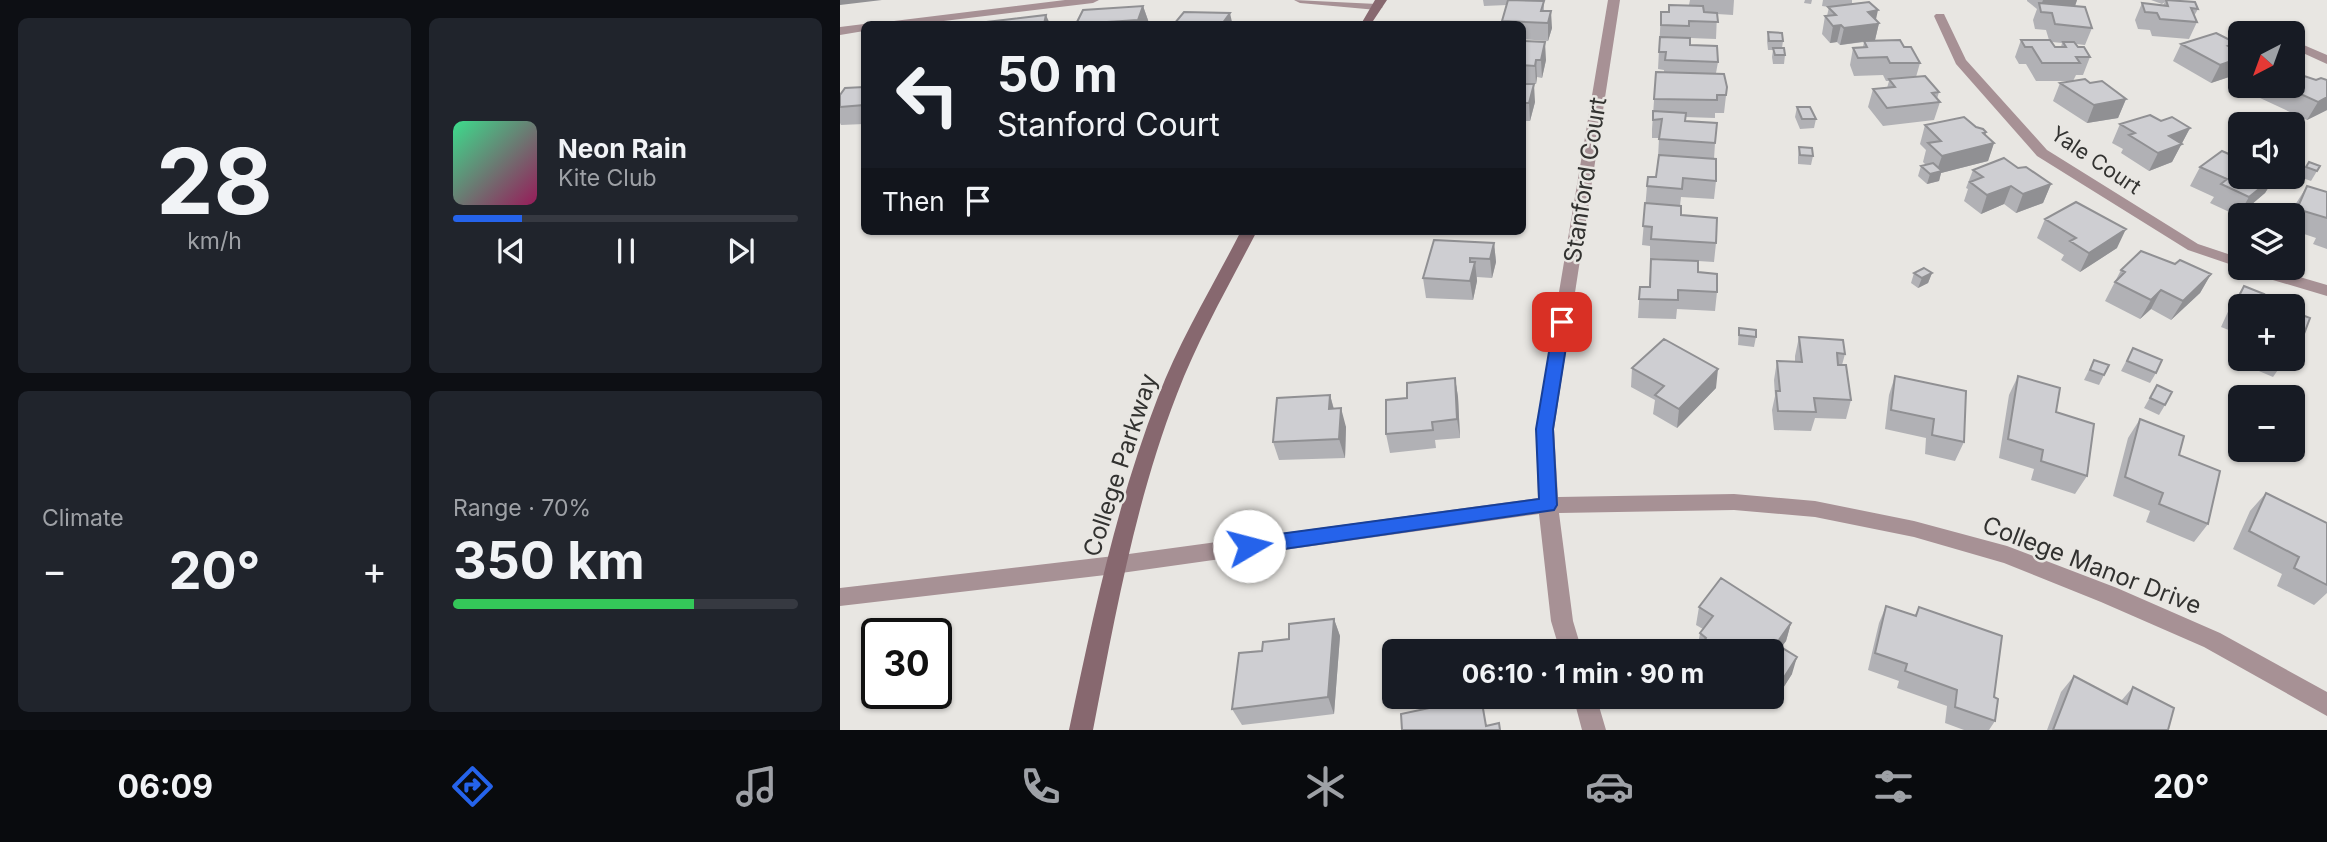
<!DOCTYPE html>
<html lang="en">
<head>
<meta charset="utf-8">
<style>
	body { margin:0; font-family:Inter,sans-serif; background:#20242c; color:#f1f3f6; height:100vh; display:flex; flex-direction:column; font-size:26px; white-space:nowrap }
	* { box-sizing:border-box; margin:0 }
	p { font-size:23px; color:#9ea1a6 }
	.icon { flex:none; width:38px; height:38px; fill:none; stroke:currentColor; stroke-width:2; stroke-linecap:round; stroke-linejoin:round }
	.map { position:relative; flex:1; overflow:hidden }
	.side { display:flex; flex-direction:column; gap:18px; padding:18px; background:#0d0f14; width:840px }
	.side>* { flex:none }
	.banner { position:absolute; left:21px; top:21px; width:665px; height:214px; border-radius:10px; box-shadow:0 2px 5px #0004; background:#171b24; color:#f1f3f6; overflow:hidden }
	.needle { width:46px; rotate:221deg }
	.buttons { position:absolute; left:1388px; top:21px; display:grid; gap:14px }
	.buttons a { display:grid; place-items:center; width:77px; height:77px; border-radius:10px; background:#171b24; box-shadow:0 2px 5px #0004; font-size:35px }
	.speed { position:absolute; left:21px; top:618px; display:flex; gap:14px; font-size:35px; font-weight:700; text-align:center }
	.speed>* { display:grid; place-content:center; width:91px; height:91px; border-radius:50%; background:#171b24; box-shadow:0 2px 5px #0004; line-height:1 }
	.speed .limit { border:4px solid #111; border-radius:10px; background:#fff; color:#111 }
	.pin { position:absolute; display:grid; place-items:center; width:60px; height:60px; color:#fff; margin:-30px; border-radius:14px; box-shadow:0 4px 10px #0006 }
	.me { position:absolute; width:77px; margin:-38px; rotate:82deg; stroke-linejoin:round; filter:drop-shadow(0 0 5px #0008) }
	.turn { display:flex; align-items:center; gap:24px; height:147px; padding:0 21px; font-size:32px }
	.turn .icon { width:91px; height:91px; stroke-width:2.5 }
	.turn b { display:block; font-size:49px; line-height:60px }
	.then { display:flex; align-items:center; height:66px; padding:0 21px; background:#0003; gap:14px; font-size:26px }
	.big { font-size:52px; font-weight:700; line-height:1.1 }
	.side .tile { flex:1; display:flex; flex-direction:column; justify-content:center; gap:10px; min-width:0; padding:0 24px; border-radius:10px; background:#20242c }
	.side .dial { align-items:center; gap:0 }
	.dial b { font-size:91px; line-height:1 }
	.song { display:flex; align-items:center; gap:21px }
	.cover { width:84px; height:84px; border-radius:10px; background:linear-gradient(135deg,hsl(150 70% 55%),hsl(330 70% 35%)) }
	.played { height:7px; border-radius:4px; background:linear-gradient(90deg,#2563eb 20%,#363941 20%) }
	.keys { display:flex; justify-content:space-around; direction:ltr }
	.heat { display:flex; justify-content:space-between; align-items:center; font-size:38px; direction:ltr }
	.charge { height:10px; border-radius:5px; background:linear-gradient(90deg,#34c759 70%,#363941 0) }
	.side .tiles { flex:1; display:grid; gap:18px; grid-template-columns:repeat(2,1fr) }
	.trip { position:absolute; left:542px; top:639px; width:402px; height:70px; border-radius:10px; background:#171b24; box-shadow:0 2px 5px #0004; font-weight:700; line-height:70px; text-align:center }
	.dock { display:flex; height:112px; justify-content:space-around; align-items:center; background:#090b0e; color:#9ea1a6 }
	.dock .icon { width:49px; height:49px }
	.dock .active { color:#2563eb }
	.dock b { font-size:32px; color:#f1f3f6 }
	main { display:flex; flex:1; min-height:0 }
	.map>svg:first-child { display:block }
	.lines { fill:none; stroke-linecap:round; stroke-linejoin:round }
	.minor { fill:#a79195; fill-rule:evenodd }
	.tertiary { fill:#a79195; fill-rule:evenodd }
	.secondary { fill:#87686f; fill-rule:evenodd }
	.wall { fill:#b1b1b5; fill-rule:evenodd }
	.shaded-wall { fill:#909093 }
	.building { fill:#ceced2; stroke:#909093; stroke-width:2 }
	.route { fill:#2563eb; stroke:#184099; stroke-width:2 }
	.labels { text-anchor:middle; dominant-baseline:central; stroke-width:5; stroke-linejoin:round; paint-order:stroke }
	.far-street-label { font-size:21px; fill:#323230; stroke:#e8e6e2 }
	.street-label { font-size:24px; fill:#323230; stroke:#e8e6e2 }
</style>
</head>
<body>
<main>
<section class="side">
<div class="tiles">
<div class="tile dial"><b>28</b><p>km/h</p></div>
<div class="tile">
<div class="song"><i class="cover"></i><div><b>Neon Rain</b><p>Kite Club</p></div></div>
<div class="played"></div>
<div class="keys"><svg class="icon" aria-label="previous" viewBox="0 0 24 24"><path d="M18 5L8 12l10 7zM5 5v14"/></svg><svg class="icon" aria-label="pause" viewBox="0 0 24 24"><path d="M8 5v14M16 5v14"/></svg><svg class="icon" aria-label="next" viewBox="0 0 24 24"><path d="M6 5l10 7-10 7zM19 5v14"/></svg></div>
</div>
<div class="tile"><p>Climate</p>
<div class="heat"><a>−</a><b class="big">20°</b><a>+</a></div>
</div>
<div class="tile"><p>Range · 70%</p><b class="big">350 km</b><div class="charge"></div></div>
</div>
</section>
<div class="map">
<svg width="1487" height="730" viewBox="0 0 1487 730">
	<rect width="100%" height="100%" fill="#e8e6e2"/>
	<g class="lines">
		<path class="minor" d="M225,0H259L253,3L79,24H48L54,21Z
			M454,0L537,4L543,7L537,10L460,3Z
			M768,0H780L714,429L718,497L894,494L975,501L1074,521L1167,546L1277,588L1380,633L1487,692V716L1364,647L1261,602L1164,563L1074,537L975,517L894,510L719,513L733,621L742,651H720L711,621L699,514L274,574L267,571L264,565L267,559L274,556L698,498L696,429Z
			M1096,14H1104L1126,60L1207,150L1358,244L1400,258L1401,268L1348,250L1197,156L1116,64L1094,16Z
			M24,24V31L0,35V27Z
			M1452,40L1487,55V64L1452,48Z
			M1404,268H1429L1487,285V296L1406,272Z
			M733,696H756L766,730H742Z"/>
		<path class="tertiary" d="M274,556L281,559L284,565L281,571L274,574L0,606V588Z"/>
		<path class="secondary" d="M535,0H547L531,24H521Z
			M401,231H417C389,285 359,337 337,394C295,502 275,617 253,730H229C253,617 276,505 318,397C340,339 373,286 401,231Z"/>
	</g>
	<path class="wall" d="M643,0H699V1H704V11L712,28L708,41L682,39V24H663L662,21L667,5L644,6Z
		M850,0H894L893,15L877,14L876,39L850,38V45L878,62L876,73L887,87L884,113H875V118L845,117V121L875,143L874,159L876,181L874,199L841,197L840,206L841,215L876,243L874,262L810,258V246L802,245L807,186L816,177L818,158L819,138H812V129L816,72H824V70L818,69L821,12H829L849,5Z
		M965,0H972L971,4L964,3Z
		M980,0H1012V4L1036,19L1039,23L1035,40L1064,47L1080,63L1076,77L1099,92L1097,99L1100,102L1094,120L1043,126L1028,107L1033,89L1047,88L1049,81H1046L1043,75L1014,76L1010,65L1013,48L1023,47L1024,42L1000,45L997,42L990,43L982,34L985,16H987L989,7L982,6L983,0Z
		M1187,0H1237L1235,6L1252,28L1245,45L1236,44L1250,57L1243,75H1236L1233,81L1250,83L1286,99L1278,118L1247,123L1213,101L1220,83L1230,81H1196L1186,64H1179L1175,57L1181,40H1209L1206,30L1195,29L1193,20L1197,9L1187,1ZM1212,42L1222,43L1221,47H1215Z
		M1311,0H1330L1358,9L1354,16L1357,22L1349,39L1312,36L1310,30L1298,29L1295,20L1302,3L1323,5L1325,2L1322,4Z
		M303,6L309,23L308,24H236Z
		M928,32L943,41L942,48L945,55L944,64H933L932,57L933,50H928L927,41Z
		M682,41L706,60L702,78L697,77L696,84L682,83Z
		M1341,44L1393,48L1400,52V70L1398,74L1371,83L1333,61Z
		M1476,80L1487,110L1467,120L1420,98L1426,86H1452Z
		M682,84L695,102L690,121H682Z
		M24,87V124L1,125L0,123V95Z
		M957,107L976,119L974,128L960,129L955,117Z
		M1321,121L1350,128L1332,162L1309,171L1281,153L1283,149L1272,143L1280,124Z
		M1085,125L1136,127L1146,132L1145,135L1154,143L1148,161L1101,173L1099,181L1087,184L1078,176L1081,166L1086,165L1083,162L1086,150L1080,144Z
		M959,147L973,156L971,165L958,164V157Z
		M1469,162L1477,171L1471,181L1460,177Z
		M1360,167L1400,177H1435L1425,193L1398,216L1370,203L1374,197L1350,186Z
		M1178,168L1211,184L1203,203L1176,213L1164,204L1141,214L1124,201L1128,189L1126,188L1133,170Z
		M1467,186L1487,192V249L1473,244L1476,238L1452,230V215H1451L1455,205Z
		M1205,219L1277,248L1240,272L1221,260L1224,255L1197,238Z
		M654,243L656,262L652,278L637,277V281L633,300L586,298L583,278Z
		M811,259L877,292L875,311L837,309L836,319L798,318L800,287H809Z
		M1335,264L1371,274L1360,293L1331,320L1311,309L1300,319L1265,301L1281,270Z
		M1074,273H1092L1088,283L1078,288L1071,283Z
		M1404,286L1400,306V359H1450L1445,366L1442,364L1433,377L1393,360L1399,346L1394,344L1399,334L1381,327L1391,305Z
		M1452,311L1459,347L1452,356Z
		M899,328L916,337L914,347L898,345Z
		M959,337L1005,354L1002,365L1011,400L1006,419L975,418L971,431L934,430L932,410L935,396L934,380L937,361L955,362V356Z
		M1293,348L1316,373L1310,383L1281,371Z
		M1254,360L1264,375L1259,385L1244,380Z
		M792,368L876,388L837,428L813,414L815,400L791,387Z
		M1055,376L1124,442L1115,461L1085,454L1086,438L1045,429L1049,395Z
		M1178,376L1216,412L1247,476L1235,494L1191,480L1194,469L1159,458L1169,395Z
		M615,378L618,397L620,438L595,440L596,448L550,453L546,434L567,398Z
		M1317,385L1325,405L1319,415L1304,408Z
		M490,395L494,409L506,427L505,458L439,460L433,442Z
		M1300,419L1339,455L1368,524L1354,542L1306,522L1310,511L1273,496L1288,438Z
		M1426,493L1487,523V593L1474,605L1437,586L1442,574L1393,549L1410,511Z
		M1046,606L1075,615L1079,607L1154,697L1155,721L1149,730H1124L1105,723L1107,706L1057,688L1059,681L1028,670L1039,623Z
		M859,607L951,623L946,641L941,647L952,674L931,707L916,696H933V651L857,650L860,633L863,629L856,625Z
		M494,619L500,636L494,714L402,725L392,709L422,651Z
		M1234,676L1281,701L1293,687L1328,730H1207L1221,692Z
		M891,696H907L902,704Z"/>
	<path class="shaded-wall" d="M0,0H42L0,5Z
		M1203,0H1237L1235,6L1200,8Z
		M303,6L309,23L308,24H300L298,20Z
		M1038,10L1035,24L1039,23L1035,40L1000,45L1004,28L1028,12Z
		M711,11L712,28L708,41V23Z
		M390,13L392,22L390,24H382Z
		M206,15L210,24H204Z
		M1001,25L997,42L990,43L993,26Z
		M705,42L706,60L702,78L701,60Z
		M1400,58V70L1398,74L1371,83L1380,65Z
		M696,60L697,77L696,84L695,66Z
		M694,84L695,102L690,121L689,103Z
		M1487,97V110L1467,120L1478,102Z
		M1286,99L1278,118L1247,123L1254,105Z
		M1350,128L1332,162L1309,171L1318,153L1329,136Z
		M1146,132L1142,146L1154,143L1148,161L1101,173L1099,181L1087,184L1090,174L1096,173L1102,156L1143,133Z
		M1434,177H1435L1425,193L1398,216L1409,197Z
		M1211,184L1203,203L1176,213L1183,194Z
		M1171,186L1164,204L1141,214L1147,195Z
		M1286,229L1277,248L1240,272L1249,253Z
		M654,243L656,262L652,278L650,259Z
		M630,258L632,274L635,262L637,281L633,300L630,281Z
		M1092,273L1088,283L1078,288L1082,278Z
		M1371,274L1360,293L1331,320L1343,301Z
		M1321,290L1311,309L1300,319L1311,300Z
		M878,369L876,388L837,428L839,409Z
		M615,378L618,397L620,438L617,419Z
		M490,395L495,414L489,409Z
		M501,408L506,427L505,458L499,439Z
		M494,619L500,636L494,714L488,697Z
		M951,623L946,641L933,659L936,644Z
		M957,657L952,674L931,707L936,690Z"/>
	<path class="building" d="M668,0L704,1L701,11H711L708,23L662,21Z
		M1326,0L1355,2L1358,9L1351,8L1357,22L1320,19L1317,13L1305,12L1302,3L1328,6Z
		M1029,2L1038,10L1028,12L1039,23L1036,24L1004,28L1001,25L993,26L985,16L996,15L988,7Z
		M1199,3L1245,7L1252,28L1215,24L1212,13L1201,12Z
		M829,5L863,6L864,12L877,13L878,22L849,21V26L821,25V12H829Z
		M303,6L298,20L236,24L243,10Z
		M344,12L390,13L382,24H334Z
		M206,15L204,24H137L138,23Z
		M928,32L942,33L943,41H929Z
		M1376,33L1396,43L1388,46L1400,52V58L1380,65L1341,44Z
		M820,37L850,38V45L877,46L878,62L825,60L826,52H819Z
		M1060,40L1064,47H1071L1080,63H1050L1047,57L1018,58L1013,48L1027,47L1024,41Z
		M1181,40H1210L1215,47H1226L1223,42H1234L1238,47H1244L1250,57H1236L1240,63H1202L1192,47H1185Z
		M682,41L705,42L701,60H696L695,66L682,65Z
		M933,48H944L945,55H935Z
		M816,72L884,74L887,87L886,95H877V100L814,99Z
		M1452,72L1476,80L1481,78L1487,80V97L1478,102L1443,86H1452Z
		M1085,76L1099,92L1092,93L1100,102L1047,108L1033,89L1055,87L1049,79Z
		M1245,79L1250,83L1262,81L1286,99L1254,105L1220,83Z
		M682,84H694L689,103H682Z
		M24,87V105L0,107V95L5,88Z
		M957,107H970L976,119H962Z
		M813,111L846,113L845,121L877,123L875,143L819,139L822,119L813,120Z
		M1310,115L1321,121L1332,117L1350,128L1329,136L1342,144L1318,153L1289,135L1295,133L1280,124Z
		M1124,117L1136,127L1143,129L1146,132L1143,133L1154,143L1102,156L1088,143L1101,141L1085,125Z
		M959,147L972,148L973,156L960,155Z
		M1382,151L1400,159V177H1434L1409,197L1381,184L1387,179L1360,167Z
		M819,155L876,159V181L843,178L842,189L807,186L808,177H816Z
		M1164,158L1178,168L1186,167L1211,184L1183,194L1171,186L1147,195L1130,182L1143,177L1133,170Z
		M1469,162L1480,166L1477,171L1466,167Z
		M1093,163L1102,171L1090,174L1081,166Z
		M1467,186L1487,192V218L1457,209Z
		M1236,202L1286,229L1249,253L1230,241L1236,238L1205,219Z
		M805,203L841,206V215L877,218L876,243L811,239L812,227L803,226Z
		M594,240L654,243L650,259L630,258V262H635L630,281L583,278Z
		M1301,251L1335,264L1340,260L1371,274L1343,301L1321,290L1311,300L1275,282L1285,272L1281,270Z
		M811,259L858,261V272L877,274V292L838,290V300L799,299L800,287H810Z
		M1084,268L1092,273L1082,278L1074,273Z
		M1404,286L1424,294L1421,299L1439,306H1400V311L1393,308Z
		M1452,311L1470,318L1459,347L1452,344Z
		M899,328L916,330V337L899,335Z
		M959,337L1003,340L1005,354L997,353L998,365H1006L1011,400L974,398L976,412L938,411L936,391H940L937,361L962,362Z
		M824,339L878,369L839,409L815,395L824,386L792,368Z
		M1293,348L1322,360L1316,373L1287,361Z
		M1254,360L1269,365L1264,375L1250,370Z
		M1055,376L1126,391L1124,442L1092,435L1094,419L1051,410Z
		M1178,376L1220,388L1216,412L1254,424L1247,476L1201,461L1203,450L1168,439Z
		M615,378L617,419L592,422L593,430L546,434V400L567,398V383Z
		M1317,385L1332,392L1325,405L1310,398Z
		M490,395L489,409L501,408L499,439L433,442L437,398Z
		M1300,419L1344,436L1339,455L1380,471L1368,524L1319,504L1323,493L1285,477Z
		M1426,493L1487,523V585L1454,568L1459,557L1409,531Z
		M881,578L951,623L936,644L957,657L936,690L933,688V651H857L866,638L860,633L873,616L859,607Z
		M1046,606L1076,616L1079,607L1162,636L1154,697L1158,699L1155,721L1115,707L1117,690L1065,671L1067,664L1035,653Z
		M494,619L488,697L392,709L399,653L422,651L423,642L449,639V624Z
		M1234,676L1287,704L1293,687L1334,708L1328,730H1213Z
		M641,697L646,726L659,723L660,730H562L561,714Z"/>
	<path class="route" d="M722,317L730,322L713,429L717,505L714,510L409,554L403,552L400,546L403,541L409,538L699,499L696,429L714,322Z"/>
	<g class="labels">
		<g class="far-street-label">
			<text transform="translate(1256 160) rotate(34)">Yale Court</text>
		</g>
		<g class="street-label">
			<text transform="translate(745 180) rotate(-81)">Stanford Court</text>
			<text transform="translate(280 465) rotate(-72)">College Parkway</text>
			<text transform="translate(1252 565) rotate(21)">College Manor Drive</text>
		</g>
	</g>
</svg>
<div class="buttons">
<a><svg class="needle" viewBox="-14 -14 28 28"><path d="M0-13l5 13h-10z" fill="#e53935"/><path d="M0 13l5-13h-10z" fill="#9ea1a6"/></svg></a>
<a><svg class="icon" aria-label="sound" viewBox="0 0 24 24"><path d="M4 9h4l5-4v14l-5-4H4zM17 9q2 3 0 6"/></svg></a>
<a><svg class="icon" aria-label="layers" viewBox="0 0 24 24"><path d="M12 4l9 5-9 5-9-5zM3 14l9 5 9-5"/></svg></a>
<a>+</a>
<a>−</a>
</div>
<div class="speed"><div class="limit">30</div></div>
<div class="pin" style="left:722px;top:322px;background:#d93025"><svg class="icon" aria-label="arrive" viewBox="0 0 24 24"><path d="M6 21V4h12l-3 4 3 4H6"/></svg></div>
<svg class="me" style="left:409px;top:546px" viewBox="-20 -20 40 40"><circle r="19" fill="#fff"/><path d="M0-13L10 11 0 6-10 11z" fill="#2563eb"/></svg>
<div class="trip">06:10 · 1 min · 90 m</div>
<div class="banner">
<div class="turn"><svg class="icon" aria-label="left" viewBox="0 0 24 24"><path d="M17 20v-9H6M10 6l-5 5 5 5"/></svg><div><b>50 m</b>Stanford Court</div></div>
<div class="then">Then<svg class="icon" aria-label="arrive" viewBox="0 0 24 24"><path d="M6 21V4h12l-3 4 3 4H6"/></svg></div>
</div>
</div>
</main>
<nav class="dock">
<b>06:09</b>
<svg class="icon active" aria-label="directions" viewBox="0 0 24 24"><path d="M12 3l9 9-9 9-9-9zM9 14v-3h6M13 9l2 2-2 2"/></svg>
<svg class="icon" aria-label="music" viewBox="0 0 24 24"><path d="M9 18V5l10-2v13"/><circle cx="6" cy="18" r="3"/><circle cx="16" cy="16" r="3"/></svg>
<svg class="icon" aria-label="phone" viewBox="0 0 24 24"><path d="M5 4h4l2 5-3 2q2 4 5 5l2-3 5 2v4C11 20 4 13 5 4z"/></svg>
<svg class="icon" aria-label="climate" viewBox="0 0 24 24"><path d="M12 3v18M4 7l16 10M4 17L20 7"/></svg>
<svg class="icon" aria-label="car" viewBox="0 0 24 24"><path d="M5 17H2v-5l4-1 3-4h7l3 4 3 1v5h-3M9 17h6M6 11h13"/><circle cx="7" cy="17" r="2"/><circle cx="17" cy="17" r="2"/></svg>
<svg class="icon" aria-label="filters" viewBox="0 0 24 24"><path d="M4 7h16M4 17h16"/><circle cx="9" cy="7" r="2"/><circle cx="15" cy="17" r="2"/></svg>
<b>20°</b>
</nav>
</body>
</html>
